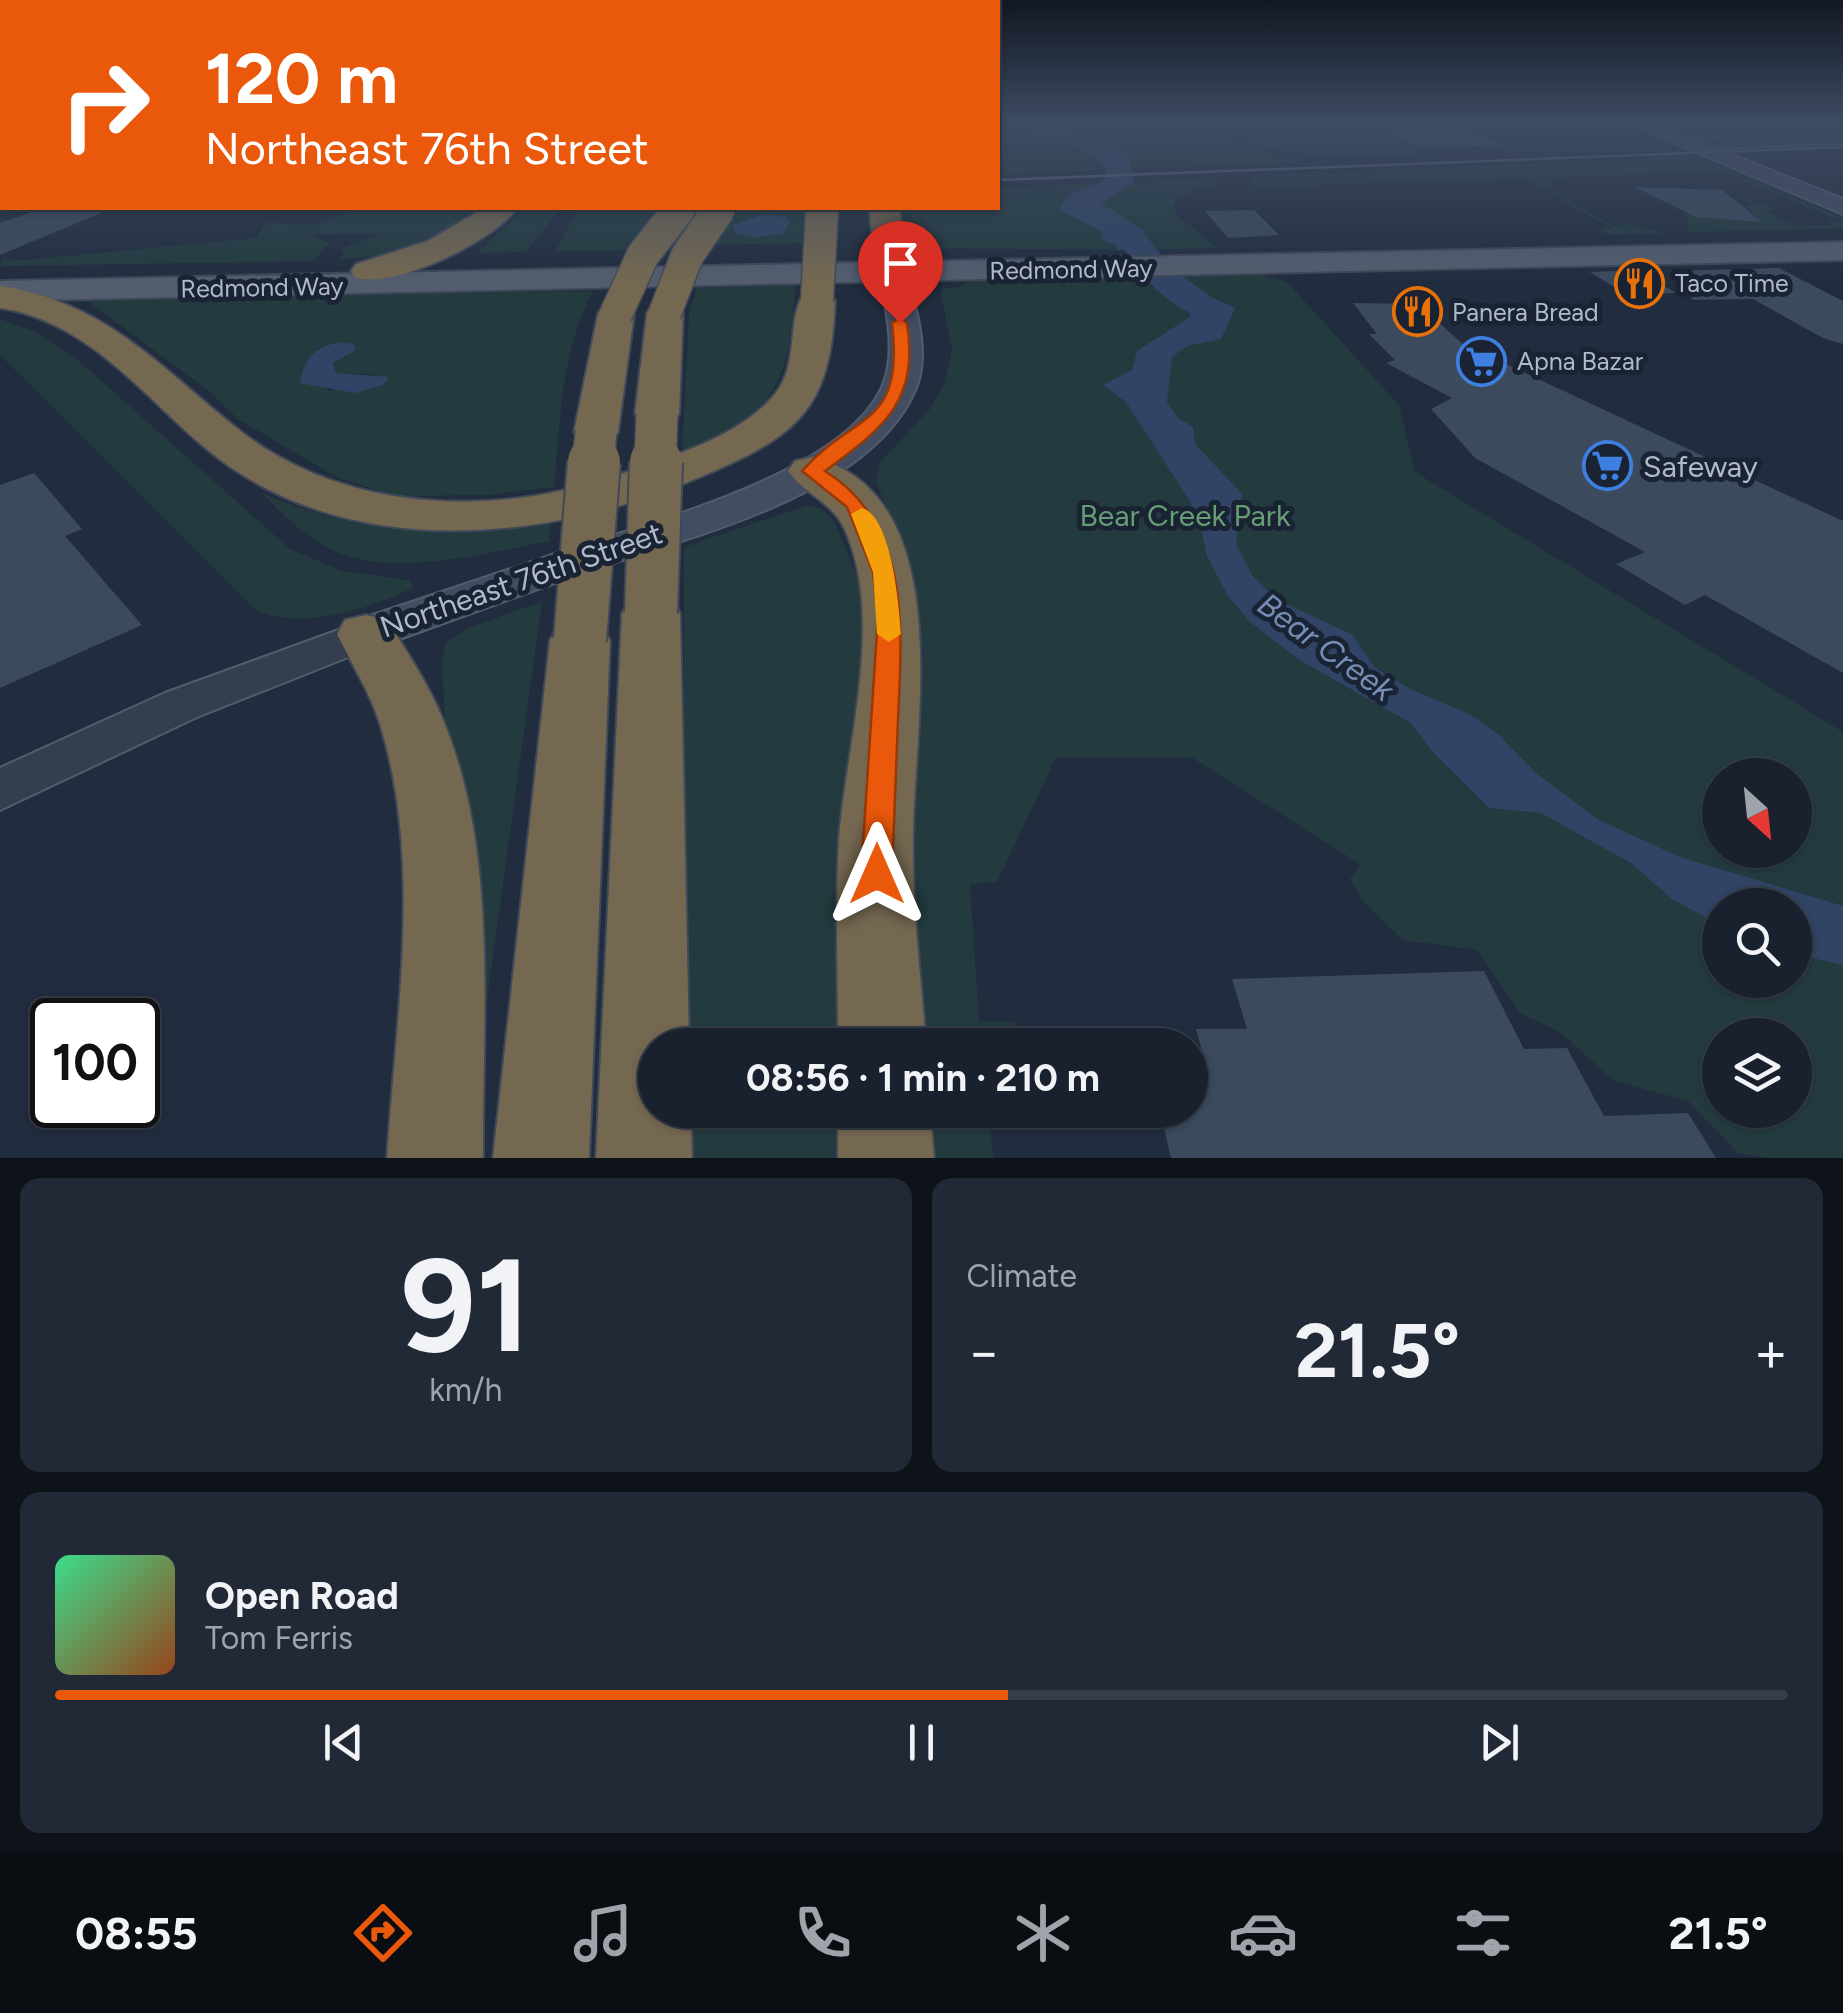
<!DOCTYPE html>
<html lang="en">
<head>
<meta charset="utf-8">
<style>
	body { margin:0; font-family:Figtree,sans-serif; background:#222936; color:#f1f3f6; height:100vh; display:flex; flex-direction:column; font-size:38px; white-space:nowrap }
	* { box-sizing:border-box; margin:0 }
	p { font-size:32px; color:#9fa3aa }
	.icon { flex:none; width:55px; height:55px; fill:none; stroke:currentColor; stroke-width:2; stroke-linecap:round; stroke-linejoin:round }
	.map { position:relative; height:1158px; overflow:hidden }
	.side { display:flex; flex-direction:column; gap:20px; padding:20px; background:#0e1219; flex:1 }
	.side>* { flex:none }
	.banner { position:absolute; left:0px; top:0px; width:1000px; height:210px; box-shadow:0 2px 8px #0004,0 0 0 2px #373e4a; background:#ea580c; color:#fff; overflow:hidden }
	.needle { width:65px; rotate:153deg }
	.controls { position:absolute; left:1702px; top:758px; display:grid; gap:20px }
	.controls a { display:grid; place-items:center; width:110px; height:110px; border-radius:50%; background:#19212e; box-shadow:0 2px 8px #0004,0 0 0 2px #373e4a; font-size:50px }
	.speed { position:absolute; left:30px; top:998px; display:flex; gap:20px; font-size:50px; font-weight:700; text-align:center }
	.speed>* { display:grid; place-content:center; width:130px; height:130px; border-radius:50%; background:#19212e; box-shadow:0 2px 8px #0004,0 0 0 2px #373e4a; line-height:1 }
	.speed .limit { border:5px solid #111; border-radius:15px; background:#fff; color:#111 }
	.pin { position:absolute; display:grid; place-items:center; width:85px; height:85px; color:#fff; margin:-102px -42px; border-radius:50% 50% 50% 0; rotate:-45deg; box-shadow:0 0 10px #0007 }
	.pin .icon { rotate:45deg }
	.me { position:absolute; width:110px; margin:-55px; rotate:0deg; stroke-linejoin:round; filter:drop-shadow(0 0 8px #0008) }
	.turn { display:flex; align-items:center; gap:35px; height:210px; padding:0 40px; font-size:45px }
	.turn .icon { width:130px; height:130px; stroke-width:2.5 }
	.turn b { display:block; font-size:70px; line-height:85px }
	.big { font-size:75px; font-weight:700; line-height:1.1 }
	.side .card { flex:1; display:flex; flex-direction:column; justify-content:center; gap:15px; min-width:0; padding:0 35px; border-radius:20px; background:#222936 }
	.side .dial { align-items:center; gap:0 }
	.dial b { font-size:130px; line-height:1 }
	.song { display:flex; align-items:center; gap:30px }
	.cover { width:120px; height:120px; border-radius:15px; background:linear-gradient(135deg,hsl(150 70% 55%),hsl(20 70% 35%)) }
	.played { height:10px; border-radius:5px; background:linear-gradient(90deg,#ea580c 55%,#373e4a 55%) }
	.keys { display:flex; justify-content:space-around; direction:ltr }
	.heat { display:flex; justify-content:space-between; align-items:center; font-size:55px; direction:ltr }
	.side .tiles { flex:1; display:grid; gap:20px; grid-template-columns:1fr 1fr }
	.card:last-child { grid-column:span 2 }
	.trip { position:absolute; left:638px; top:1028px; width:570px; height:100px; border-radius:50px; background:#19212e; box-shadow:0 2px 8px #0004,0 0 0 2px #373e4a; font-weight:700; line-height:100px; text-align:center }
	.tabs { display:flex; height:160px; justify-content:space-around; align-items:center; background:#0a0d12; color:#9fa3aa }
	.tabs .icon { width:70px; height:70px }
	.tabs .current { color:#ea580c }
	.tabs b { font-size:45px; color:#f1f3f6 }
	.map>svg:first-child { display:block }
	.green { fill:#233b3f; fill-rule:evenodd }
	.water { fill:#314465 }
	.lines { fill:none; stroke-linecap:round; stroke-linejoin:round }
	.river { fill:#314465; fill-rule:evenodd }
	.building { fill:#3c4a5e }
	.tertiary-casing { stroke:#535c6c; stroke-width:4 }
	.secondary-casing { stroke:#535c6c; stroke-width:4 }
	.primary-casing { stroke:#3e4757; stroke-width:4 }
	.motorway-casing { stroke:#404959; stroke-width:4 }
	.tertiary { fill:#353e4e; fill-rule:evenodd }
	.secondary { fill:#424d62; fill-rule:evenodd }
	.primary { fill:#535d6e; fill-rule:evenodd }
	.motorway { fill:#756851; fill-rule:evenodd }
	.tram { stroke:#566276; stroke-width:2.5 }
	.motorway-bridge-far3-casing { stroke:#404959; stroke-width:28; stroke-linecap:butt }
	.motorway-bridge-far2-casing { stroke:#404959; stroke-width:35; stroke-linecap:butt }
	.motorway-bridge-far1-casing { stroke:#404959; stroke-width:44; stroke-linecap:butt }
	.motorway-bridge-casing { stroke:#404959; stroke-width:56; stroke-linecap:butt }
	.motorway-bridge-far3 { stroke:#756851; stroke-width:26 }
	.motorway-bridge-far2 { stroke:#756851; stroke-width:32 }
	.motorway-bridge-far1 { stroke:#756851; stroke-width:41 }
	.motorway-bridge { stroke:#756851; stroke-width:52 }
	.route { fill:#ea580c; stroke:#983908; stroke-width:2.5 }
	.slow { fill:#f59e0b }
	.labels { text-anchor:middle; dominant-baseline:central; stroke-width:10; stroke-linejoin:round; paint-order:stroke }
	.far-street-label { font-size:25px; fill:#b0b9ca; stroke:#1a2333 }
	.far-poi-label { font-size:25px; fill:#b0b9ca; stroke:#1a2333; text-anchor:start }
	.poi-label { font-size:30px; fill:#b0b9ca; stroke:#1a2333; text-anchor:start }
	.park-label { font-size:30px; fill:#659d74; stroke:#1a2333 }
	.street-label { font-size:30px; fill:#b0b9ca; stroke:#1a2333 }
	.water-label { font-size:32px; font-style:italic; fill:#758eb4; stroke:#1a2333 }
</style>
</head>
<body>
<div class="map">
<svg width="1843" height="1158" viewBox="0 0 1843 1158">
	<rect width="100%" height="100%" fill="#212c3e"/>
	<path class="green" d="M998,122H1201L1231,140L1299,162L1135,169L1133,162L1085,145L1096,160L1092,165L1101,170L998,175Z
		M1209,122L1250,127L1368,123L1425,154C1350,155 1274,165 1209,122Z
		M1694,156L1742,175L1694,172L1541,178L1554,183L1548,189L1615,227L1627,223L1666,233L1609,235L1600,230L1612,228L1524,178L1255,187L1248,181L1256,176Z
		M1219,178L1218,183L1178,197L1173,207L1178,216L1218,248L1142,250L1140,233L1091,203L1095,195L1130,182Z
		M1751,180L1843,218V228L1688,232L1687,213L1762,222L1745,206L1755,204L1722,189L1776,210L1765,211L1792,224L1830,226L1828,222L1841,221L1751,183L1730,181Z
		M1105,183L1081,189V218L1104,232L1116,250L929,248L904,237L901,208H998V188Z
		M336,208H476C431,247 399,256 340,259L344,255L341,249L384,233L312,235L329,243L313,261L0,266L2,257L13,261L257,238L265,223L317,225L357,209Z
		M525,208H561L526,252L477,253Z
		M581,208H660L625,250L553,251Z
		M736,208H805L802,243L712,245Z
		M1183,275H1263L1287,282L1399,405L1415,471L1426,479L1843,732V1158H1767L1738,1153L1688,1101L1614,1081L1561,1033L1520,1013L1477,950L1403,940L1362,900L1350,879L1360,864L1191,757H1056L997,882L970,884L979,1021L1015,1022L1018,1038L982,1039V1045H911L912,734L923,653L916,596L905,553L876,482L880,462L930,409L945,382L952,349L940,289L961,287L968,280ZM1720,775H1795V850H1720ZM1720,905H1795V980H1720ZM1720,1035H1795V1110H1720Z
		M796,285C787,386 780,411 682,452L689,312L697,288Z
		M451,289L457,293L593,291C560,353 561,419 554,487L486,495L395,496L338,478L238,419L208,390L87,301ZM318,348L355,350L332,363L336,373L377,375L328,391Z
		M0,319L36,332L79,361L290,549L342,571L408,580L414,587C371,609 303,630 257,611L0,355Z
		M262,493C368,538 440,534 551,524L549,541C488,553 393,578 335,551C306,538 283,515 262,493Z
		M807,506L822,509L835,523L861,586L863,663L844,1045H684V547Z
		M542,602L467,1144L442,662L446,642L470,627Z
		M685,1110H840L837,1158H687Z
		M912,1110H989L993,1158H916Z"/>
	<path class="water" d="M1130,182L1095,195L1092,202L1140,234L1142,250H1116V246L1101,239L1103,232L1059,210C1070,184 1105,183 1130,182Z
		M764,214L786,217L790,222L783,234L755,237L735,233L733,225Z
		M1162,275L1235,308L1221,339L1187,346L1172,357L1167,402L1178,418L1193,427L1195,444L1242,494L1236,544L1252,575L1278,600L1353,635L1374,667L1410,689L1469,714L1499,735L1537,774L1599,820L1680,857L1843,906V965L1795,954V905H1720V925L1672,899L1631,863L1541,813L1489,808L1432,751L1411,723L1301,661L1249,621L1228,596L1207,556L1198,514L1126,402L1103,385L1132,370L1137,351L1190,317V310L1180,306L1183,301L1158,291L1143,276Z
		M339,342L354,344L356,350L333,363L336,373L389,377L383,385L355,393L300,383C305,357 314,348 339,342Z"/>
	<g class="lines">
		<path class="river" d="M1034,122H1058L1055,126L1097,137L1130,158L1134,183L1101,203L1142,230L1171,268L1223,305L1217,313C1173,324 1145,273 1120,245C1106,231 1085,220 1068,208L1064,202L1106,179V167L1079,147L1031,135L1028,130Z"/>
	</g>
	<path class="building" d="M1456,122L1503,145L1420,148L1378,125Z
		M1635,187L1722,190L1762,222L1696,217Z
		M43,208H113L0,255V223Z
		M1254,210L1279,235L1228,238L1205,211Z
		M1779,268L1843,301V344L1823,338L1753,299L1693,300L1670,271Z
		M1638,270L1676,293L1627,295L1590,272Z
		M1353,303L1418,304L1473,353H1482L1843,521V673L1705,595L1685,605L1616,564L1645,552L1475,458L1431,409L1452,398L1386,363L1395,360L1369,334H1377Z
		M34,473L82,529L65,536L142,625L0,688V485Z
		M1484,971L1524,1049L1567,1048L1604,1116L1688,1113L1716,1158H1171L1160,1110H1190V1082L1210,1081L1196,1029H1247L1232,979Z"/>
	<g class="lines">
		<defs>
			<path id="tertiary" d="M1843,133V143L1689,149L1680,144L1689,139Z
				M0,169H2V181H0Z
				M366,620L381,624L387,634L381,644L197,717L0,810V768L165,693Z"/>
			<path id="secondary" d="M1625,122H1650L1843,199V214Z
				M891,252L904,260C912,298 932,350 916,388C872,495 691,536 592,570C522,594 453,620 383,645L366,650L349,645L342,634L349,623C419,600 488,576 558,553C644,524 843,475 882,387C899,350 883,299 878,260Z"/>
			<path id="primary" d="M1843,242V260L0,301V281Z"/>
			<path id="motorway" d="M484,208H517C493,242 396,288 356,278L351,271L356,264L428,241Z
				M869,208H899L907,260L903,267H879L875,260Z
				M0,286C109,303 161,369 243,433C349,514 499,517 621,474C672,456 740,437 775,394C800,363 786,320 804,293H830L835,301C831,411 797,436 700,477C544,544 340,563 203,446C140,392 86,321 0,308Z
				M665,302L678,305L683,313L679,414L672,423L657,427L642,423L635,414L647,313L652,305Z
				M616,303L629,306L634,314L618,432L612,441L596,445L580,441L574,432L598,314L603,306Z
				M812,457C961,494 913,729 913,839C912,908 921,976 926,1045H838C838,977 835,908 839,839C846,746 885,619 845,530C833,502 805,495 788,471L795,461Z
				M651,595L671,600L680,613L689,1045H655V1110H691L692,1158H596L622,613L631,600Z
				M366,615L387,620C407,652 429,685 443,720C499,854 482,1016 483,1158H387C396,1017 423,861 380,724C370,692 351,663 337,634L345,620Z
				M580,620L601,626L610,640L589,1158H493L550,640L559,626Z
				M838,1110H930L934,1158H838Z"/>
		</defs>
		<use href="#tertiary" class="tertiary-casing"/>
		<use href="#secondary" class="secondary-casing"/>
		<use href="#primary" class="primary-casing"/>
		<use href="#motorway" class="motorway-casing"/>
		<use href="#tertiary" class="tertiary"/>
		<use href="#secondary" class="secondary"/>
		<use href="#primary" class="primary"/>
		<use href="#motorway" class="motorway"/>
		<path class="tram" d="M998,180L1843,147"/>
		<defs>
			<path id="motorway-bridge-far3" d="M678,211L680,208
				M717,211L719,208"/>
			<path id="motorway-bridge-far2" d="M817,301L822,209
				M665,313L687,256L719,209
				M616,314L643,255L679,209"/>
			<path id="motorway-bridge-far1" d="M593,465L596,432
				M655,465L657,414"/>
			<path id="motorway-bridge" d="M651,613L656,462
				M580,640L594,462"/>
		</defs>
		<use href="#motorway-bridge-far3" class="motorway-bridge-far3-casing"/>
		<use href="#motorway-bridge-far2" class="motorway-bridge-far2-casing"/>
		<use href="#motorway-bridge-far1" class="motorway-bridge-far1-casing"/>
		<use href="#motorway-bridge" class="motorway-bridge-casing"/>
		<use href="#motorway-bridge-far3" class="motorway-bridge-far3"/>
		<use href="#motorway-bridge-far2" class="motorway-bridge-far2"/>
		<use href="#motorway-bridge-far1" class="motorway-bridge-far1"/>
		<use href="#motorway-bridge" class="motorway-bridge"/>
	</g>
	<linearGradient id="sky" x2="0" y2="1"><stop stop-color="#121822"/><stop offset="0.43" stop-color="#3d4b63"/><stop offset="1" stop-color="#3d4b63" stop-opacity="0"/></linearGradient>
	<rect width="1843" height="284" fill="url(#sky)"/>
	<path class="route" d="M900,318L907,323C919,402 884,427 825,471C912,525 902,631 898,720C896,772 894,823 892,874L888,883L877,887L866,883L861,874L878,616L873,572L847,507L802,471C855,411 905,428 892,323Z"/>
	<path class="slow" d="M862,508C892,517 899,606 901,634L889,642L877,634L873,572L851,514Z"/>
	<defs>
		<symbol id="restaurant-ring" viewBox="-11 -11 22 22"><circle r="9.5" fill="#1a2333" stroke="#e8710a" stroke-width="1.5"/><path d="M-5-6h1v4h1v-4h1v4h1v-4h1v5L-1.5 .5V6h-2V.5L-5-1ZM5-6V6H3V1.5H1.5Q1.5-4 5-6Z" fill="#e8710a"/></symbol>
		<symbol id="supermarket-ring" viewBox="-11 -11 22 22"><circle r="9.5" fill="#1a2333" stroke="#3f7fe0" stroke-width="1.5"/><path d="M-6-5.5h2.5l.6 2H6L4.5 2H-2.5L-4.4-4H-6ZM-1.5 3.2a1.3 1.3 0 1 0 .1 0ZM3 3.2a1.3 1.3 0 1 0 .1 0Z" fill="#3f7fe0"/></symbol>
	</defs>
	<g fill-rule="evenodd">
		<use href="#restaurant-ring" x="1612" y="256" width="55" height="55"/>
		<use href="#restaurant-ring" x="1390" y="284" width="55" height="55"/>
		<use href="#supermarket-ring" x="1454" y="334" width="55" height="55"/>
		<use href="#supermarket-ring" x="1580" y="438" width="55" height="55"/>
	</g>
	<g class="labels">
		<g class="far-street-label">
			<text transform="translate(1071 269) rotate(-1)">Redmond Way</text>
			<text transform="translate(262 287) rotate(-1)">Redmond Way</text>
		</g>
		<g class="far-poi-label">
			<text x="1675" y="283">Taco Time</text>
			<text x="1452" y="312">Panera Bread</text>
			<text x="1517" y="361">Apna Bazar</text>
		</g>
		<g class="poi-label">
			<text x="1643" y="466">Safeway</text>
		</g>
		<g class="park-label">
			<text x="1185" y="515">Bear Creek Park</text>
		</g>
		<g class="street-label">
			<text transform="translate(521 580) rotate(-19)">Northeast 76th Street</text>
		</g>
		<g class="water-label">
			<text transform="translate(1326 647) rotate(36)">Bear Creek</text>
		</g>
	</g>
</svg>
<div class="controls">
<a><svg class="needle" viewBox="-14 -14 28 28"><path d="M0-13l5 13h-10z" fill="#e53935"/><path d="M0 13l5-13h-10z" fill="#9fa3aa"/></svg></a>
<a><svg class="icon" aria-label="search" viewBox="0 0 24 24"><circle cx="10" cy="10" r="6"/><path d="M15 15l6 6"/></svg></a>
<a><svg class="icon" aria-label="layers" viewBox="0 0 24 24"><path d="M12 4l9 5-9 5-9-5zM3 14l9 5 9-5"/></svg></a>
</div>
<div class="speed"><div class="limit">100</div></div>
<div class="pin" style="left:900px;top:323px;background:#d93025"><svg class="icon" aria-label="arrive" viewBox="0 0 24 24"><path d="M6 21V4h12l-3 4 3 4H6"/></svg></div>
<svg class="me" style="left:877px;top:874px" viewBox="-20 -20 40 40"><path d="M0-17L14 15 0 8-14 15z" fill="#ea580c" stroke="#fff" stroke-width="4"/></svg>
<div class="trip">08:56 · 1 min · 210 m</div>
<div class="banner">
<div class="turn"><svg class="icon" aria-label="right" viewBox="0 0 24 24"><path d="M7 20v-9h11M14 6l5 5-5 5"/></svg><div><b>120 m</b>Northeast 76th Street</div></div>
</div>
</div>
<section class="side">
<div class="tiles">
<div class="card dial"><b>91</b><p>km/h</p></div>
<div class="card"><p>Climate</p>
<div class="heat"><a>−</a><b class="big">21.5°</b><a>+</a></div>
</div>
<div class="card">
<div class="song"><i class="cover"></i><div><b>Open Road</b><p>Tom Ferris</p></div></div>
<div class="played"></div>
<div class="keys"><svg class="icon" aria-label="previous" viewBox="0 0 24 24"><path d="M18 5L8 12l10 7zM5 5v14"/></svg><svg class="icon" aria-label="pause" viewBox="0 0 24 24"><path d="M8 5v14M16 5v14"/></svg><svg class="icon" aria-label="next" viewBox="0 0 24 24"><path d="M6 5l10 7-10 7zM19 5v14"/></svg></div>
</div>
</div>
</section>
<nav class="tabs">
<b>08:55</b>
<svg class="icon current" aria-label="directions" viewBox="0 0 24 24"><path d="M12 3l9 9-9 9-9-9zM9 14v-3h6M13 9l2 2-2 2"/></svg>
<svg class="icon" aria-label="music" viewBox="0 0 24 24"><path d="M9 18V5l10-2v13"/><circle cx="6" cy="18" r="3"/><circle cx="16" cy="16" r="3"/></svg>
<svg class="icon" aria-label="phone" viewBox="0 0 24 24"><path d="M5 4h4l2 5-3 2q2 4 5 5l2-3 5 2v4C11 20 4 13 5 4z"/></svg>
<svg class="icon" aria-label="climate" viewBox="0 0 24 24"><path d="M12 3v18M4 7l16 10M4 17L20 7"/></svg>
<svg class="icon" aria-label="car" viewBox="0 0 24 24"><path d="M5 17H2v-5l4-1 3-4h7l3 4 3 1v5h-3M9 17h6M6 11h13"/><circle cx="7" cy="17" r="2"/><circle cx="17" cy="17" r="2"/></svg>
<svg class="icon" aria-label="filters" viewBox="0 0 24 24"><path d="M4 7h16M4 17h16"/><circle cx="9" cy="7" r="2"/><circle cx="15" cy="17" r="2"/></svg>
<b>21.5°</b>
</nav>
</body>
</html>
